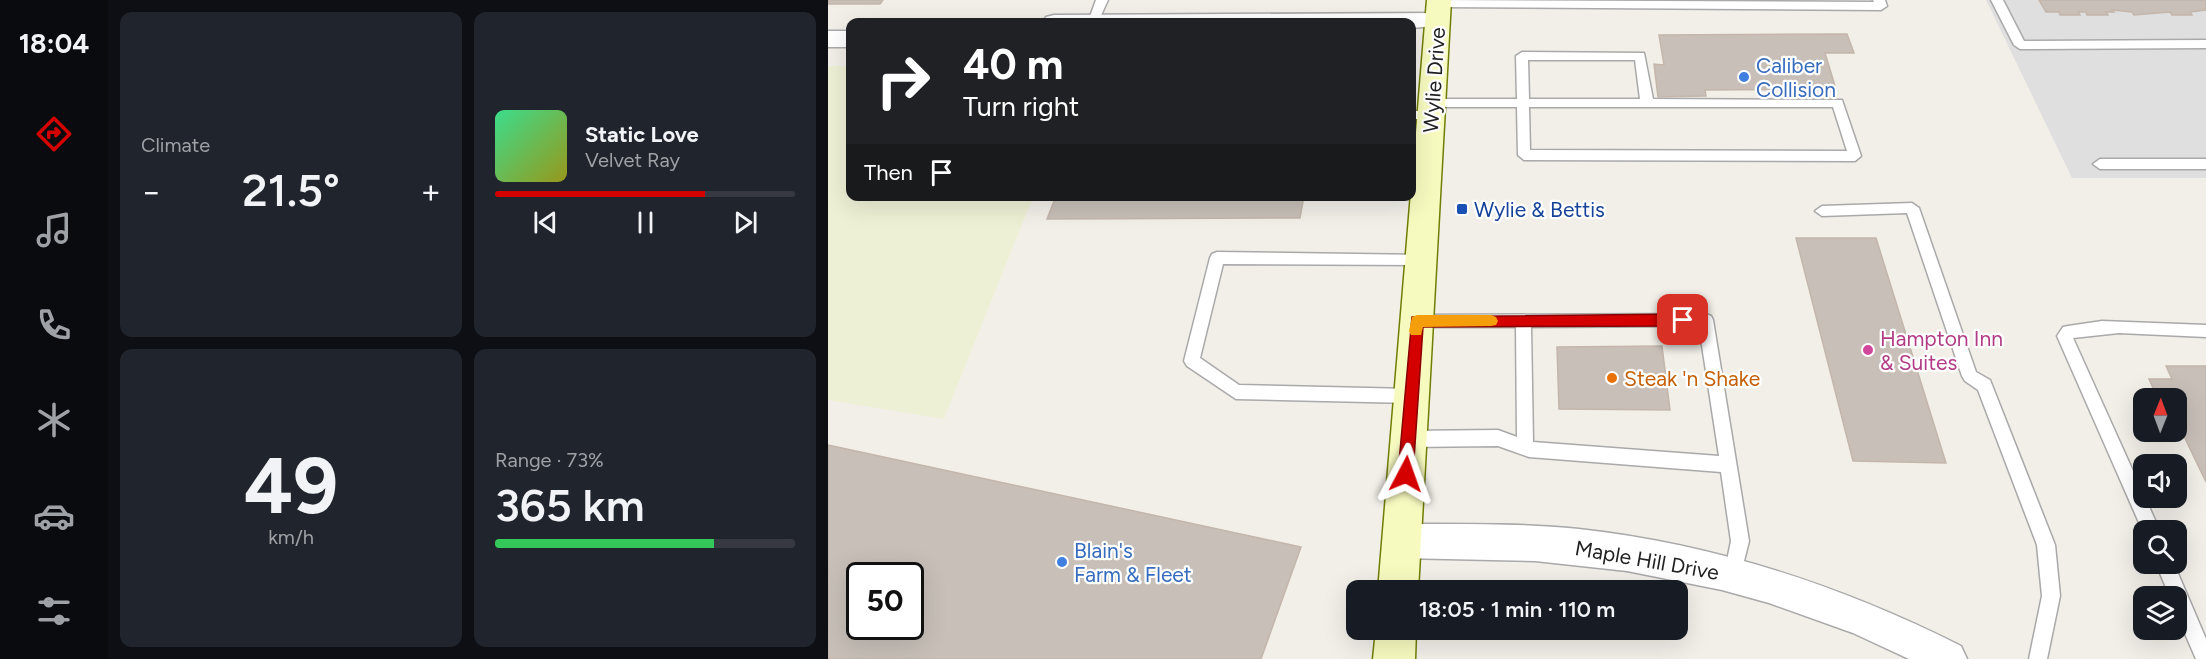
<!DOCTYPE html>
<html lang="en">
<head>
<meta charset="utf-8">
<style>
	body { margin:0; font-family:Figtree,sans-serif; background:#20242c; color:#f1f3f6; height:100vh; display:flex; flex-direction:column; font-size:22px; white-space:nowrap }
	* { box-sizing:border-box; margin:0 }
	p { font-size:20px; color:#9ea1a6 }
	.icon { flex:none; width:33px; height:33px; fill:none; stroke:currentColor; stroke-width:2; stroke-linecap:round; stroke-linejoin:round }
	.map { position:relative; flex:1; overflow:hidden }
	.sheet { display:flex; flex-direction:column; gap:12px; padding:12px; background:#0d0f14; width:720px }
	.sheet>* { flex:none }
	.banner { position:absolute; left:18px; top:18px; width:570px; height:183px; border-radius:12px; box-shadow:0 6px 24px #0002; background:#202124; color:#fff; overflow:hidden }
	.needle { width:39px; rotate:1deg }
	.controls { position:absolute; left:1305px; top:388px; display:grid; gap:12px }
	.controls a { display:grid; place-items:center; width:54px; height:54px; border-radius:12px; background:#171b24; box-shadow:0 6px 24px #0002; font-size:30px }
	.speed { position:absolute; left:18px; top:562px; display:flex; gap:12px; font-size:30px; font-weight:700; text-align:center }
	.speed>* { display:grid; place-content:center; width:78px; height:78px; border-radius:50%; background:#171b24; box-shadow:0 6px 24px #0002; line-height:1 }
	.speed .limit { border:3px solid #111; border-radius:9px; background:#fff; color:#111 }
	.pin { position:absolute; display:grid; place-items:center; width:51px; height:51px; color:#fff; margin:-26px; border-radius:12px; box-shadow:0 3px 9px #0006 }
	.me { position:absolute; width:66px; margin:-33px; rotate:4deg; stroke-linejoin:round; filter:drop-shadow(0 0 4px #0008) }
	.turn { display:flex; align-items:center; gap:21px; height:126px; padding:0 18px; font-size:27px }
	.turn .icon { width:78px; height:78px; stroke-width:2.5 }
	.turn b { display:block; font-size:42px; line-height:51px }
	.then { display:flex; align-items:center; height:57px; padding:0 18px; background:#0003; gap:12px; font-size:22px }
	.big { font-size:45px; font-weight:600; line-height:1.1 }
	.sheet .widget { flex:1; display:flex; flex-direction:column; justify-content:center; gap:9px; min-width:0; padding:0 21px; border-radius:12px; background:#20242c }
	.sheet .dial { align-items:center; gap:0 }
	.dial b { font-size:78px; line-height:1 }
	.song { display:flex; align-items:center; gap:18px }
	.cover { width:72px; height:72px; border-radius:9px; background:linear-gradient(135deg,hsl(150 70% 55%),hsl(60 70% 35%)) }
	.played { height:6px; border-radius:3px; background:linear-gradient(90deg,#d40000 70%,#363941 70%) }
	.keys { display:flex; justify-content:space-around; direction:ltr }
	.heat { display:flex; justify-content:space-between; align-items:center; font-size:33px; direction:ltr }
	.charge { height:9px; border-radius:4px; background:linear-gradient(90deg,#34c759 73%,#363941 0) }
	.sheet .tiles { flex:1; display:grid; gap:12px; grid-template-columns:repeat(2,1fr) }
	.trip { position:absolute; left:518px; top:580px; width:342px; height:60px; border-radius:12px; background:#171b24; box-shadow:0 6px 24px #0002; font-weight:600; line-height:60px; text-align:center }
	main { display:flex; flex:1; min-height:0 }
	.tabs { display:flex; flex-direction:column; width:108px; justify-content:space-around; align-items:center; background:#090b0e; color:#9ea1a6 }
	.tabs .icon { width:42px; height:42px }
	.tabs .active { color:#d40000 }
	.tabs b { font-size:27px; color:#f1f3f6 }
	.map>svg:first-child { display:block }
	.residential { fill:#e0dfdf }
	.farmland { fill:#eef0d5 }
	.building { fill:#c7bfb8; stroke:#c4b6ab; stroke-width:1.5; fill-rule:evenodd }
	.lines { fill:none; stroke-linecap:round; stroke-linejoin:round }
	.service-casing { stroke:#a9a9a9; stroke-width:3 }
	.minor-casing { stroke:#a9a9a9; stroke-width:3 }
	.secondary-casing { stroke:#707d05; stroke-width:3 }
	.service { fill:#fff; fill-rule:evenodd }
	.minor { fill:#fff; fill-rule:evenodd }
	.secondary { fill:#f7fabf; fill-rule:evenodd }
	.route { fill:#d40000; stroke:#8a0000; stroke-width:1.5 }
	.slow { fill:#f59e0b }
	.shop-dot { fill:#3f7fe0; stroke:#fff; stroke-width:2 }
	.transit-dot { fill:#1a4fb4; stroke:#fff; stroke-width:2 }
	.hotel-dot { fill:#d1479c; stroke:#fff; stroke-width:2 }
	.food-dot { fill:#e8710a; stroke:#fff; stroke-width:2 }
	.labels { text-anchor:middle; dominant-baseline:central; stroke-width:4.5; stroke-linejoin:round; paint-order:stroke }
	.shop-label { font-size:21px; fill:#366cbe; stroke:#fff; text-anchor:start }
	.street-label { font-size:21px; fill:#222; stroke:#fff }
	.transit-label { font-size:21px; fill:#164399; stroke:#fff; text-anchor:start }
	.hotel-label { font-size:21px; fill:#b23c85; stroke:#fff; text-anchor:start }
	.food-label { font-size:21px; fill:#c56008; stroke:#fff; text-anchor:start }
</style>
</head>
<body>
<main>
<nav class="tabs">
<b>18:04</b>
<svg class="icon active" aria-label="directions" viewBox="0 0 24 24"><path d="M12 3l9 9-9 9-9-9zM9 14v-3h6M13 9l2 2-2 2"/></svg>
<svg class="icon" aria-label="music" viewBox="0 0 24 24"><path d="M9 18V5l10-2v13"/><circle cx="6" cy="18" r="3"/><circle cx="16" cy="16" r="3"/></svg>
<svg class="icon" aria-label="phone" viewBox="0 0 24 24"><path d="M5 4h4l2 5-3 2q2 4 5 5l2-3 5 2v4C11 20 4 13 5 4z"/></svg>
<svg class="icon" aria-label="climate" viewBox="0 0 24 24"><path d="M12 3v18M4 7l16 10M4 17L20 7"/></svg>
<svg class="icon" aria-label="car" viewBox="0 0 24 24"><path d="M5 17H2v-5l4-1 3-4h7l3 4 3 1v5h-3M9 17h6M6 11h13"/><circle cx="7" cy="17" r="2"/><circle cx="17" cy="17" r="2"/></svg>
<svg class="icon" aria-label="filters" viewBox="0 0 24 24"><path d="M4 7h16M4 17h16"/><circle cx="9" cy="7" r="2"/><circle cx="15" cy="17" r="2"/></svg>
</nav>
<section class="sheet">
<div class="tiles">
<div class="widget"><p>Climate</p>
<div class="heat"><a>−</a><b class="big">21.5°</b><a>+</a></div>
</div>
<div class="widget">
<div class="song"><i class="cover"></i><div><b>Static Love</b><p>Velvet Ray</p></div></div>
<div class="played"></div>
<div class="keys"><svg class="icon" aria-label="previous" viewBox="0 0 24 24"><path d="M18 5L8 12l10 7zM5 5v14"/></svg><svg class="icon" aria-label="pause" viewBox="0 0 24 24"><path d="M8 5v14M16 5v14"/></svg><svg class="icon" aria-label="next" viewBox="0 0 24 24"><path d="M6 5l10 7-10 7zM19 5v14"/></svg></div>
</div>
<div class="widget dial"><b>49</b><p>km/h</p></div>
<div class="widget"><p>Range · 73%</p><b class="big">365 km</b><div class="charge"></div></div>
</div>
</section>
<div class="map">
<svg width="1378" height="659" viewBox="0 0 1378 659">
	<rect width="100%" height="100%" fill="#f2efe9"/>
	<path class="residential" d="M1158,0H1378V178H1244Z"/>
	<path class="farmland" d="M0,66H22V196L205,197L116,419L0,400Z"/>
	<path class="building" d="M0,0H55L52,4H0Z
		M1211,0H1378V10L1362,12L1364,15H1344L1342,12L1306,15L1304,12L1284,10L1286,12H1278L1280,15H1259L1258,12H1250L1252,15H1232L1231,12H1218Z
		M1019,34L1026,53H997L1008,89L877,90L878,96L830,97L826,64L836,65L831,35Z
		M228,196H476L472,218L219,219Z
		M968,238H1048L1118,463L1025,461Z
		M834,346L842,410L731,409L729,347Z
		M1338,366H1378V482L1352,428H1348V399H1330L1321,379H1344Z
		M0,445L473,547L433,659H0ZM32,576H82V627H32Z"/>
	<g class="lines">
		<defs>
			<path id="service" d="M268,0H280L270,22H260Z
				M609,0L1046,2L1045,0H1057L1059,6L1053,10L611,7L605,3Z
				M1163,0H1175L1196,41L1378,40V48L1192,49L1186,45Z
				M694,52L816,53L825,99L1014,100L1033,156L1027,161L696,160L690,155L689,107H604L598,103L604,99H689L688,56ZM700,60H807L812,99H701ZM701,107H1005L1019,151L702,150Z
				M584,111H603L609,115L603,119H584Z
				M1272,159H1378V169H1272L1265,164Z
				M1084,203L1091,208L1148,372L1162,380L1164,385L1227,545L1232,596L1219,659H1201L1214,596L1209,545L1150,390L1137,381L1134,376L1079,213L994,216L987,211L994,206Z
				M389,252L598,255L600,259L598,263L593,265L395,264L372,358L411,385L583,389L589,391L591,396L589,401L583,403L408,399L359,366L356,361L382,258L384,254Z
				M878,314L883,316L885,320L921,541L911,581L905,584L899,581L896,575L903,541L893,472L701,457L670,446L580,447L574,444L572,439L574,434L580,431L670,430L689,437L688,327H589L584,325L582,321L584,317L589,315ZM871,326L891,456L705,442L703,327Z
				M1274,321L1378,325V337L1291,333L1245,338L1332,531H1316V534L1229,336L1235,327L1240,326Z
				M1328,564H1346L1378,639V659H1368L1348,613V597H1342Z"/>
			<path id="minor" d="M610,13L618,15L621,20L618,25L584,28V22H215L218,17L226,15Z
				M0,31H22V47H0Z
				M573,524C632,524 692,523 751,529C886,544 1012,585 1133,646L1139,659H1081L1025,633L941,603L894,590L799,571L707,561L573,558L561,553L556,541L561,529Z"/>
			<path id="secondary" d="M599,0H623L590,591H550Z
				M548,630H588L587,659H545Z"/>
		</defs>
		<use href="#service" class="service-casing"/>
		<use href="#minor" class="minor-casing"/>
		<use href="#secondary" class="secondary-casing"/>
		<use href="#service" class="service"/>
		<use href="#minor" class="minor"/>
		<use href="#secondary" class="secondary"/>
	</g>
	<path class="route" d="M855,314L860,316L862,320L860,324L855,326L595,327L585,474L583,479L578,482L572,479L570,474L584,317Z"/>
	<path class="slow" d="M589,315H663L668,317L670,321L668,325L663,326L595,327L593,335H583L581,331L584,317Z"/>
	<g class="shop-dot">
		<circle cx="916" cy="77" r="6"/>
		<circle cx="234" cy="562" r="6"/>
	</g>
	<rect class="transit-dot" x="628" y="203" width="12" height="12" rx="3"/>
	<circle class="hotel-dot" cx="1040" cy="350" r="6"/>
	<circle class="food-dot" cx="784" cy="378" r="6"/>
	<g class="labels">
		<g class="shop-label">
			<text x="928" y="65">Caliber<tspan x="928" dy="24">Collision</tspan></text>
			<text x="246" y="550">Blain's<tspan x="246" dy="24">Farm &amp; Fleet</tspan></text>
		</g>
		<g class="street-label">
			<text transform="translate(606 80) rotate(-86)">Wylie Drive</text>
			<text transform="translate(819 560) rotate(10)">Maple Hill Drive</text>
		</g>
		<g class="transit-label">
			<text x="646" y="209">Wylie &amp; Bettis</text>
		</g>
		<g class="hotel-label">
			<text x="1052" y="338">Hampton Inn<tspan x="1052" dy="24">&amp; Suites</tspan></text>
		</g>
		<g class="food-label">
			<text x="796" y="378">Steak 'n Shake</text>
		</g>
	</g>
</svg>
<div class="controls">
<a><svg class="needle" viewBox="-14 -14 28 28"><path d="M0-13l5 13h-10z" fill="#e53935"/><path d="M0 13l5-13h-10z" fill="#9ea1a6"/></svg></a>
<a><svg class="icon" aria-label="sound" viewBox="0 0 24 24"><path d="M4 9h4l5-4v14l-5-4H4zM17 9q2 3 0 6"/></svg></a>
<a><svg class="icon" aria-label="search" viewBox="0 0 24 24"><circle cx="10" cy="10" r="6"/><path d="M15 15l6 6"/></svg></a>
<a><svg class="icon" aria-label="layers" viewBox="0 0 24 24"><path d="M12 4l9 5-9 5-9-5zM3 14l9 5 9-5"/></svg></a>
</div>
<div class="speed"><div class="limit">50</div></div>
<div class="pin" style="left:855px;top:320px;background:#d93025"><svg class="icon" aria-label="arrive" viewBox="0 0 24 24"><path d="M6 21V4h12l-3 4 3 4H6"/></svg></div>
<svg class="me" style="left:578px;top:474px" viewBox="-20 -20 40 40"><path d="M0-17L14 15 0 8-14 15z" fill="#d40000" stroke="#fff" stroke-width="4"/></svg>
<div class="trip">18:05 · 1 min · 110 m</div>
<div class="banner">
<div class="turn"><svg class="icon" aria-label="right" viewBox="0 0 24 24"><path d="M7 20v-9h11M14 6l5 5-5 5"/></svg><div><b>40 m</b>Turn right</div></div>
<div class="then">Then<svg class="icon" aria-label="arrive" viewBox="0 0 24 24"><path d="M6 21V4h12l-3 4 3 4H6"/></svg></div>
</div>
</div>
</main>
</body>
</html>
